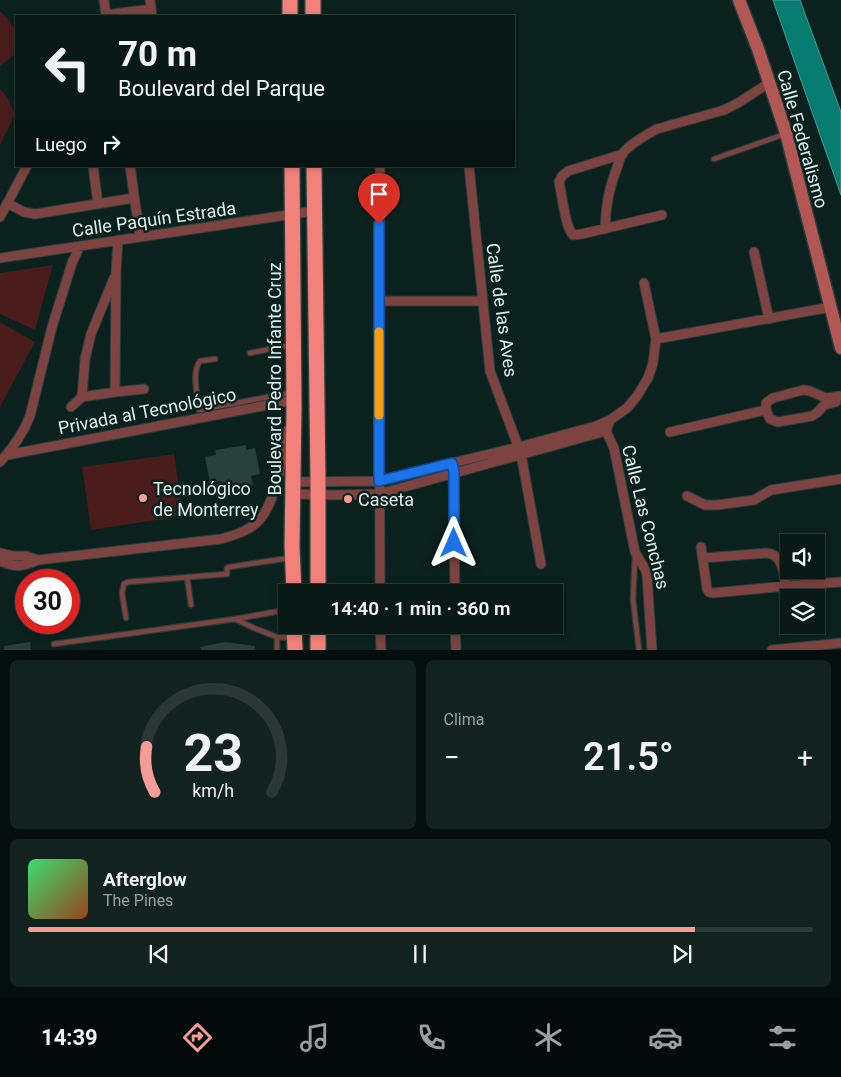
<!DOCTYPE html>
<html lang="es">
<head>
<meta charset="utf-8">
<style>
	body { margin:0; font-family:Roboto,sans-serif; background:#11221f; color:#f1f3f6; height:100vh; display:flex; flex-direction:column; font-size:19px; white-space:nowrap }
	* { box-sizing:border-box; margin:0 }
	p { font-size:16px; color:#98a0a1 }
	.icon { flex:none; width:28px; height:28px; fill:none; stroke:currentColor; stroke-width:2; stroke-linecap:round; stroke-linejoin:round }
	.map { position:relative; height:650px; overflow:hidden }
	.panel { display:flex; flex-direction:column; gap:10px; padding:10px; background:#040e0c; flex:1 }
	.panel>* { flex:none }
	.guide { position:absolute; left:15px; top:15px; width:500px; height:152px; border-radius:0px; box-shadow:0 2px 8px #0003,0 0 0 1px #293835; background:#081916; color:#f1f3f6; overflow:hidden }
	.tools { position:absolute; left:780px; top:534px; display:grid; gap:10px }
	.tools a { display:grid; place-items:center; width:45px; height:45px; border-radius:0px; background:#081916; box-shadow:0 2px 8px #0003,0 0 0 1px #293835; font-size:25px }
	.speed { position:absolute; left:15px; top:569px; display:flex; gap:10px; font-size:25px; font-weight:700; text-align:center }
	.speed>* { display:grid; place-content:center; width:65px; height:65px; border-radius:50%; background:#081916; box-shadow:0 2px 8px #0003,0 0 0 1px #293835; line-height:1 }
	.speed .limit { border:8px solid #d22; background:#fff; color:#111 }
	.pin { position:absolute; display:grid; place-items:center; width:42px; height:42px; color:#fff; margin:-51px -21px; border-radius:50% 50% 50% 0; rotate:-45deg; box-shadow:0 0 5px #0007 }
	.pin .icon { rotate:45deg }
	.me { position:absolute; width:55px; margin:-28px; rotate:0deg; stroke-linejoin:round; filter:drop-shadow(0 0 4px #0008) }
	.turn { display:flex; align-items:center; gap:18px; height:105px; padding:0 20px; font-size:22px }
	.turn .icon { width:65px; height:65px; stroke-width:2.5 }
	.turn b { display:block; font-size:35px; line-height:42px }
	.then { display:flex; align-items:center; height:48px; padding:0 20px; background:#0003; gap:10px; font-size:19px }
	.big { font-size:38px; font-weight:600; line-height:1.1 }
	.panel .tile { flex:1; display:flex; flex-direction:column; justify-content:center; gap:8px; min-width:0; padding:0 18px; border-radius:8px; background:#11221f }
	.panel .dial { align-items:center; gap:0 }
	.dial svg { height:130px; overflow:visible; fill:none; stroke:#293835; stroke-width:7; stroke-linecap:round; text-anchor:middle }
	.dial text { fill:#f1f3f6; stroke:none }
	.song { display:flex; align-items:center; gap:15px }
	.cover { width:60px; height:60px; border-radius:8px; background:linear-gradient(135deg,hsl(140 70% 55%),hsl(20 70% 35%)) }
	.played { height:5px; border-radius:2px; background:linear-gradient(90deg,#f59c96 85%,#293835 85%) }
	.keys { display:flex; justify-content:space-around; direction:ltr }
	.heat { display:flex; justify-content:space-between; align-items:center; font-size:28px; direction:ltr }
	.panel .tiles { flex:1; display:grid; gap:10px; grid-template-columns:1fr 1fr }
	.tile:last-child { grid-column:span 2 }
	.trip { position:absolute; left:278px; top:584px; width:285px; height:50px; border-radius:0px; background:#081916; box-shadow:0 2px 8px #0003,0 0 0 1px #293835; font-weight:600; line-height:50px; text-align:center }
	.tab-bar { display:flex; height:80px; justify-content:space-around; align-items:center; background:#030a09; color:#98a0a1 }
	.tab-bar .icon { width:35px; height:35px }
	.tab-bar .current { color:#f59c96 }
	.tab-bar b { font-size:22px; color:#f1f3f6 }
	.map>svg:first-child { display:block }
	.green { fill:#491b1a }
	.water { fill:#067b6f; stroke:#479d94 }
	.building { fill:#283f3b }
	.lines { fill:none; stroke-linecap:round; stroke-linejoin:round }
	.lane-casing { stroke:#283e3b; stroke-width:7 }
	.street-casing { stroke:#283e3b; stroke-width:11 }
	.secondary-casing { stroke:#283e3b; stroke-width:15 }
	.highway-casing { stroke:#283e3b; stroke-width:18 }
	.lane { stroke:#7c4340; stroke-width:4.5 }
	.street { stroke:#7c4340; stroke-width:9 }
	.secondary { stroke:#b25754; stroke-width:12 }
	.highway { stroke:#f2807b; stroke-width:15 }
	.route-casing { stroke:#114b97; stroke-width:12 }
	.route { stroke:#1a73e8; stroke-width:9 }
	.slow { stroke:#f59e0b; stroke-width:9 }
	.poi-dot { fill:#f59c96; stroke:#0a211e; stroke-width:2 }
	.labels { text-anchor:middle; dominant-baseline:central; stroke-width:5; stroke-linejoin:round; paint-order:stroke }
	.street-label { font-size:18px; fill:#dfedea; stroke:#0a211e }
	.poi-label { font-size:18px; fill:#dfedea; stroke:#0a211e; text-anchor:start }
</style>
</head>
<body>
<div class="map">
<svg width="841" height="650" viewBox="0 0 841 650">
	<rect width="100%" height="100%" fill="#0a211e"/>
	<path class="green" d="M0,11L8,19L16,31V54L0,66Z
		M0,88L9,100L15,115L0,145Z
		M53,265L35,330L0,314V273Z
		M0,322L35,342L0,407Z
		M174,454L183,516L91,530L82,467Z"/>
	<path class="water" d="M773,0H800L841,112V195Z"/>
	<path class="building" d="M246,445V450L255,448L260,474L251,476L253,485L222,490L221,481L210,483L205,457L216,455L215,450Z
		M30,642L31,650H4V646Z
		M225,642L255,646V650H201L200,647Z"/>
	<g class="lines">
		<defs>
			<path id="lane" d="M714,159L785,134
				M250,353L291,345
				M215,359L200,361C191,373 198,396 199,410L290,393
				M635,556L633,599L639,650
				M187,577L191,605
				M126,618L122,593L124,584L128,582L227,574V568L229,567L289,558
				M235,619L254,628L277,637V650
				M277,637L293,638
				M54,644L235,619L286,610"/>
			<path id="street" d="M104,0L106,16
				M150,0L152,16
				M106,15L151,9
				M623,154L568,171L562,176L559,182C562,194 565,227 573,235L582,234L662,215
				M93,166L98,204
				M130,166L140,237
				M380,166L379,301L380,592
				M469,166L490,371L521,454L541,564
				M7,203L24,212L35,214L134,198
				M0,217L27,166
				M605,229C606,205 609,187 618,165C619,162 620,157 622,154C629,145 647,134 657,129L724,110L738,103L769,83
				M754,252L769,319
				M0,258L314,211
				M379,301H482
				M656,339L831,307
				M115,392L116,273L118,240
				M82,397L85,359L91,334L114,278
				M82,397L115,392L144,389
				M71,407L82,397
				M766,410L770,419L778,422L812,416L818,412L824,405L836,402
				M605,425L606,431L614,448L635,552L646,571L647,576L652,650
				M670,432L766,410V403L773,398L803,390L810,391L826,398L841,396
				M7,455L294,400
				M0,462C13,448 23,434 30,416L52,327L72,263L80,246
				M453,468L455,592
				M293,482L379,481L452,463L519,447L596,426L610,420L627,408L637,396L648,378L653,363L656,339L644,283
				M292,494L333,495L379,494L606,431L610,420
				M687,496L705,505H717L754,500L771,490L841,479
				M701,547L707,589L709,592L713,593L786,586L841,582
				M0,553L13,556H26L38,560
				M703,558L766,553C783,554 783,572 786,586
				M0,561C17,568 22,567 38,560L221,539C235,535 252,530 261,518C276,500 283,454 288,430
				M380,625L381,650
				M455,625L456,650
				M772,650L841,643"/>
			<path id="secondary" d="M739,0L758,49L786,133L841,348"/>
			<path id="highway" d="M290,0V16
				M313,0V16
				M292,166L294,408L292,546L294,592
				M314,166L318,481V592
				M294,625L295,650
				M318,625V650"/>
		</defs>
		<use href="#lane" class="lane-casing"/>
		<use href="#street" class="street-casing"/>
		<use href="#secondary" class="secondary-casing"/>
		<use href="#highway" class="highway-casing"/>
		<use href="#lane" class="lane"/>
		<use href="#street" class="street"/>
		<use href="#secondary" class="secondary"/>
		<use href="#highway" class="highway"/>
	</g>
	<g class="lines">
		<defs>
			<path id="route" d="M379,224V481L452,463L454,472V543"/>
		</defs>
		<use href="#route" class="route-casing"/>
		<use href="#route" class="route"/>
		<path class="slow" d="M379,332V415"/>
	</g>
	<g class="poi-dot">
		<circle cx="143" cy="498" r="5"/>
		<circle cx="348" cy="499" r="5"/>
	</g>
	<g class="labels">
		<g class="street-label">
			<text transform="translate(803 139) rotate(74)">Calle Federalismo</text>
			<text transform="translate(154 219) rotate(-8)">Calle Paquín Estrada</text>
			<text transform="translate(502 310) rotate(82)">Calle de las Aves</text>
			<text transform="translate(274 379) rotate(-90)">Boulevard Pedro Infante Cruz</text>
			<text transform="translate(147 411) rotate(-11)">Privada al Tecnológico</text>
			<text transform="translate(646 517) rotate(76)">Calle Las Conchas</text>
		</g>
		<g class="poi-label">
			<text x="153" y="488">Tecnológico<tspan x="153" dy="21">de Monterrey</tspan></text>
			<text x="358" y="499">Caseta</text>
		</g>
	</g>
</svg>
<div class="tools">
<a><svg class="icon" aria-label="sound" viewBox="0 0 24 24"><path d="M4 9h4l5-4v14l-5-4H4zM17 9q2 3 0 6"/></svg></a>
<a><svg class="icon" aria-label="layers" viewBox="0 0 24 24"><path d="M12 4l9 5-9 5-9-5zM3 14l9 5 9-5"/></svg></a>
</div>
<div class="speed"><div class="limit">30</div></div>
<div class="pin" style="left:379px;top:224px;background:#d93025"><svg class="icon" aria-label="arrive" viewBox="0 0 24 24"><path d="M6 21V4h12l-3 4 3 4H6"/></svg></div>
<svg class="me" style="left:454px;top:543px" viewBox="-20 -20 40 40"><path d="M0-17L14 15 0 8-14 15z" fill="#1a73e8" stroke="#fff" stroke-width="4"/></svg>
<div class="trip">14:40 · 1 min · 360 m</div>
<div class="guide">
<div class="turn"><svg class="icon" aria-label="left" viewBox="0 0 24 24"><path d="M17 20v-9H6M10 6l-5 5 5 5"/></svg><div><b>70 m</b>Boulevard del Parque</div></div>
<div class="then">Luego<svg class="icon" aria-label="right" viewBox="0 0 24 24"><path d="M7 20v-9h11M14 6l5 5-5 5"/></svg></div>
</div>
</div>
<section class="panel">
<div class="tiles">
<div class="tile dial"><svg viewBox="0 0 100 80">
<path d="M14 69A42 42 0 1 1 86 69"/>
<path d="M14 69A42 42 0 0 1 9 41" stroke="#f59c96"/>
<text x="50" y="56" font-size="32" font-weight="700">23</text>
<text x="50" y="72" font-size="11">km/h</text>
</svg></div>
<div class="tile"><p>Clima</p>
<div class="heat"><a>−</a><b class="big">21.5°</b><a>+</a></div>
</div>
<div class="tile">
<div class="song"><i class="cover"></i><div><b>Afterglow</b><p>The Pines</p></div></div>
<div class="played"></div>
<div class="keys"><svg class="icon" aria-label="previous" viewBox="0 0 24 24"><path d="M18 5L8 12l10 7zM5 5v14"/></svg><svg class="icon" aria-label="pause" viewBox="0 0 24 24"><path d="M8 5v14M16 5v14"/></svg><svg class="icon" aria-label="next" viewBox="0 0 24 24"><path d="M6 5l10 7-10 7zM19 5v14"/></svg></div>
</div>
</div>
</section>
<nav class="tab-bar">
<b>14:39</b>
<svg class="icon current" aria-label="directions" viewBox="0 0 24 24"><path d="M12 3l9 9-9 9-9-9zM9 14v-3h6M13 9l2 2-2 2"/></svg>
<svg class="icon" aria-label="music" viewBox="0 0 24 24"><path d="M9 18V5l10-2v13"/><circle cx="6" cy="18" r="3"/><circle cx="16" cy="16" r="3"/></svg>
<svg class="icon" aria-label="phone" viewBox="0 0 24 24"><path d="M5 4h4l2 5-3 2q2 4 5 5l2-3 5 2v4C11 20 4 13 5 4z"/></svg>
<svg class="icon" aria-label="climate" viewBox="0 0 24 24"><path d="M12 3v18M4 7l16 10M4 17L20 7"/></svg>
<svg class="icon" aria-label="car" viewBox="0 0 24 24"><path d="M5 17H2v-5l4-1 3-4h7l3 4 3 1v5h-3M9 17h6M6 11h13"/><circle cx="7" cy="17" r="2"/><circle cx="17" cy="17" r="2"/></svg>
<svg class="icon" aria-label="filters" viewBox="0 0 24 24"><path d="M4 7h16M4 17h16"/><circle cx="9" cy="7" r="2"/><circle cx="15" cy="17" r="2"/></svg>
</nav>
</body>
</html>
